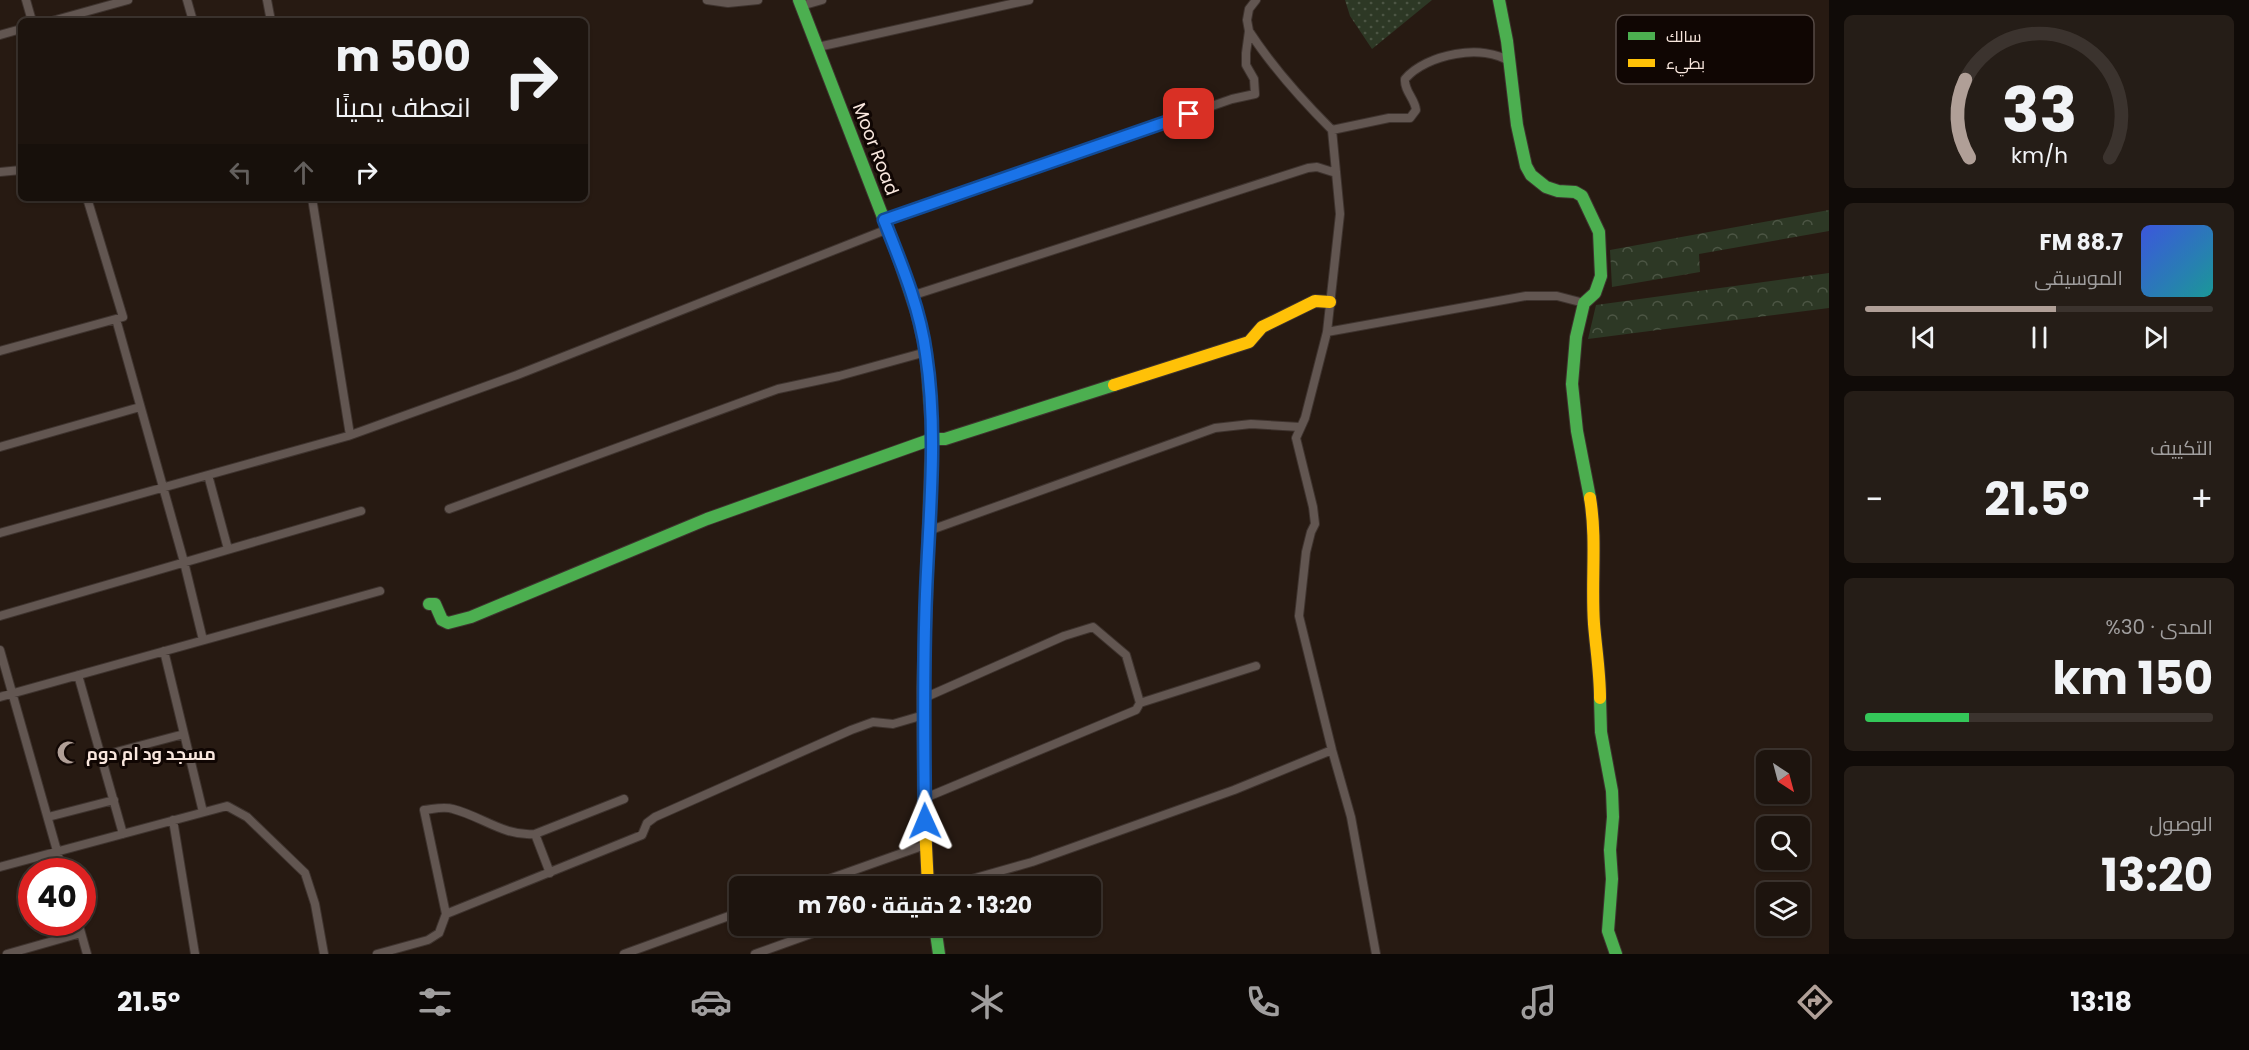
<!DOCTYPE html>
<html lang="ar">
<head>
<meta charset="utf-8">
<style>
	body { margin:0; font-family:Poppins,Cairo,sans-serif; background:#251d17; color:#f1f3f6; direction:rtl; height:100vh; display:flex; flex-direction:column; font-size:22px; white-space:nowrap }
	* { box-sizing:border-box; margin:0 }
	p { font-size:20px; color:#a09e9e }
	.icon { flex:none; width:33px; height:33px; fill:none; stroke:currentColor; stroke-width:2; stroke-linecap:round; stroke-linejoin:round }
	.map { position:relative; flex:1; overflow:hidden; direction:ltr }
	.drawer { display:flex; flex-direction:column; gap:15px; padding:15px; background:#100b08; width:420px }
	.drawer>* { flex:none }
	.top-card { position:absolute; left:18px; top:18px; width:570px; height:183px; border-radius:9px; box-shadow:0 2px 4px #0004,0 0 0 2px #3b332e; direction:rtl; background:#1d140e; color:#f1f3f6; overflow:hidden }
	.needle { width:39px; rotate:144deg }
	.buttons { position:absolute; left:1756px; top:750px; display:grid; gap:12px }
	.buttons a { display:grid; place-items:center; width:54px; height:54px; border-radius:9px; background:#1d140e; box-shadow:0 2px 4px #0004,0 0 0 2px #3b332e; font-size:30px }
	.speed { position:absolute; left:18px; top:858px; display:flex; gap:12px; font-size:30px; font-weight:700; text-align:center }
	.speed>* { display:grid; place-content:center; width:78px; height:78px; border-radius:50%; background:#1d140e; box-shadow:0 2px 4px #0004,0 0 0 2px #3b332e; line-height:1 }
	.speed .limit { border:9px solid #d22; background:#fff; color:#111 }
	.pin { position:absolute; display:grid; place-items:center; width:51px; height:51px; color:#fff; margin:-26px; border-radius:12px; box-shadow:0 3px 9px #0006 }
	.me { position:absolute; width:66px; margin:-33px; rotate:359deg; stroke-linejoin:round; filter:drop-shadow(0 0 4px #0008) }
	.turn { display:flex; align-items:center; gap:21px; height:126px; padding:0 18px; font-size:27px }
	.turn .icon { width:78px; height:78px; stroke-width:2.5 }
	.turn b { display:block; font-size:42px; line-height:51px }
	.lanes { display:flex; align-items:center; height:57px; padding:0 18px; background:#0003; justify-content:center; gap:30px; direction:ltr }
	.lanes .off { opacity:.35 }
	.big { font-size:45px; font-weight:700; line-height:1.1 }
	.drawer .tile { flex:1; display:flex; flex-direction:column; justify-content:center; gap:9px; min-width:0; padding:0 21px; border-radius:9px; background:#251d17 }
	.drawer .dial { align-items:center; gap:0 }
	.dial svg { height:156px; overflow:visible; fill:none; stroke:#3b332e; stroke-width:7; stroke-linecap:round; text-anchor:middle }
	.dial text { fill:#f1f3f6; stroke:none }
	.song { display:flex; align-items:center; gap:18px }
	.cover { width:72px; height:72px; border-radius:9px; background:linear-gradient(135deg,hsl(230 70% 55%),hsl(180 70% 35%)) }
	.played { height:6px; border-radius:3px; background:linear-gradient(90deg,#b09f97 55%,#3b332e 55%) }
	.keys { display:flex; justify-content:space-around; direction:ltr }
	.heat { display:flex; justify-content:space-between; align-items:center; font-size:33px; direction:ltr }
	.charge { height:9px; border-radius:4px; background:linear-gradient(90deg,#34c759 30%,#3b332e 0) }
	.trip { position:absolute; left:729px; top:876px; width:372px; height:60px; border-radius:9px; background:#1d140e; box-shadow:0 2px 4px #0004,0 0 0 2px #3b332e; font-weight:700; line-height:60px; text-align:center; direction:rtl }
	.tabs { display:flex; height:96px; justify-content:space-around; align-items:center; background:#0c0806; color:#a09e9e }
	.tabs .icon { width:42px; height:42px }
	.tabs .current { color:#b09f97 }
	.tabs b { font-size:27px; color:#f1f3f6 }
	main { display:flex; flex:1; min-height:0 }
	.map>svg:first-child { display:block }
	.grass { fill:url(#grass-dots) }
	.forest { fill:url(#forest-crowns) }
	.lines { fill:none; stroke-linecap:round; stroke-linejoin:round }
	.street-casing { stroke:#3e332e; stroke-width:10 }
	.fast-casing { stroke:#3e332e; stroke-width:14 }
	.slow-casing { stroke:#3e332e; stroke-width:14 }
	.street { stroke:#625651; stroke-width:8 }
	.fast { stroke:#4caf50; stroke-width:12 }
	.slow { stroke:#ffc107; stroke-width:12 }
	.route-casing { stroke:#114b97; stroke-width:15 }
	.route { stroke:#1a73e8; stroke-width:10 }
	.labels { text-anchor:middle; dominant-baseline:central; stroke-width:6; stroke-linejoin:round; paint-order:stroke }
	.street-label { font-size:18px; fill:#f9e7de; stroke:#100603 }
	.poi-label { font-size:18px; font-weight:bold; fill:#f9e7de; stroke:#100603; text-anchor:start }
	.key { fill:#100603; stroke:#564a45; stroke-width:1.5 }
	.key-label { font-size:16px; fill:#f9e7de }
</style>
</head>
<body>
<main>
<section class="drawer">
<div class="tile dial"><svg viewBox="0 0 100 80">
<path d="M14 69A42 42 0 1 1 86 69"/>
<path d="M14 69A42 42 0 0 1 12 29" stroke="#b09f97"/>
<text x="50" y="56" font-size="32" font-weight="700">33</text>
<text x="50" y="72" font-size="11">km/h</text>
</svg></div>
<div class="tile">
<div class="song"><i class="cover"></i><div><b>88.7 FM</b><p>الموسيقى</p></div></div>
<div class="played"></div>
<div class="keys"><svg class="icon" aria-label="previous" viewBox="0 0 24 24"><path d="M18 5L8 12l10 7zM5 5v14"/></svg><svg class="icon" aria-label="pause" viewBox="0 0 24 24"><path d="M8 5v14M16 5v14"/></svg><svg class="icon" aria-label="next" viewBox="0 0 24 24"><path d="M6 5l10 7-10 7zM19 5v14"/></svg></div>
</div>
<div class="tile"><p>التكييف</p>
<div class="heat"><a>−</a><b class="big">21.5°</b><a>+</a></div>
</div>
<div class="tile"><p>المدى · 30%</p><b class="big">150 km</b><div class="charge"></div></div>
<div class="tile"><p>الوصول</p><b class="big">13:20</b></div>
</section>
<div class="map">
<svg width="1829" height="954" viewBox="0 0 1829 954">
	<defs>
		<pattern id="grass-dots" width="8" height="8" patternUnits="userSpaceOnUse" patternTransform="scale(1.5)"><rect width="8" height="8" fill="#2d3825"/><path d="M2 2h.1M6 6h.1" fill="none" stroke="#4c5544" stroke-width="1.8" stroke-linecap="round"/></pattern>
		<pattern id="forest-crowns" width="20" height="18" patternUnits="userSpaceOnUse" patternTransform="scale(1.5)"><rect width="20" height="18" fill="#2d3825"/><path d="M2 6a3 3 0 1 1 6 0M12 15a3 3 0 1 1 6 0" fill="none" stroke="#4c5544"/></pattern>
	</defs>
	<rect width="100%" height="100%" fill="#271a12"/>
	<path class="grass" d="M1345,0H1432L1372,49L1350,16Z"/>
	<path class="forest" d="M1829,210V231L1699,254L1700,272L1612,287L1610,250Z
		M1829,273V308L1588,339L1596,305Z"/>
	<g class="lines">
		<defs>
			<path id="street" d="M26,0L32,21
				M187,0L193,21
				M267,0L271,21
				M707,0L728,3L758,0
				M801,6L822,0
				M52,21L128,0
				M1249,31C1273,68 1301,99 1332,130L1340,214L1327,332L1305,418L1296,438L1313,507L1315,524L1311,532L1306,552L1299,616L1332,750L1351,817L1376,954
				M0,35L21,29
				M818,47L1029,0
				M1332,130L1389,118H1410L1416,110C1415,99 1404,91 1405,79C1426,54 1484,43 1510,62
				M0,172L21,170
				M312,198L350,435
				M884,220L1232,99L1255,94L1254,79L1246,65V53L1249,31L1247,20L1249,9L1256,0
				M911,296L1308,168L1317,167L1336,173
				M116,319L184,562L203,640
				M1327,332L1526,296H1557L1584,303
				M0,351L123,317L87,198
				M0,447L140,407
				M208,475L228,549
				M449,509L778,389L839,376L926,352
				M928,531L1215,428L1251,424L1300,427
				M0,533L348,436L517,375L888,229
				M0,616L361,511
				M0,650L63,872
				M164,651L203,812
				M78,675L123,834
				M0,697L380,591
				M924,698L1064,636L1093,627L1126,655L1140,703
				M101,756L184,734
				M925,798L1136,710L1140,703L1256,666
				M48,817L114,800
				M173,820L195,954
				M535,834L550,873
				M0,867L227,806L247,817L305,873L315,904L324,954
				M809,886L925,845
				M947,886L1032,862L1234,790L1332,750
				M446,914L642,835L647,823L655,817L851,730L873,722L893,724L924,715
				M78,922L87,954
				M7,954L81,933
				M377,954L428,940L439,933L446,914L424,810C434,809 444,806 453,809C481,816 505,837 535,834L624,799
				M624,954L740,912
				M755,954L833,926"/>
			<path id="fast" d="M799,0L898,256L917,313L926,352L932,432L923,689
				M1499,0L1507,41L1517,125L1526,166L1531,175L1546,187L1558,191L1575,192L1582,196L1599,232L1601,276L1595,293L1584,303L1576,337L1572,384L1577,431L1590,498
				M429,604H435L442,620L448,623L471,617L707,519L932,439H945L1114,385
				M1600,698L1601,732L1612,791L1613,817L1610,850L1612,879L1608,931L1616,954
				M935,926L939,954"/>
			<path id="slow" d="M1114,385L1249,342L1262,327L1315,301L1330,302
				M1590,498C1597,540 1591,582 1594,624C1596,649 1600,673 1600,698
				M923,689L924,806L928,886"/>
		</defs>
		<use href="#street" class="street-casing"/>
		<use href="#fast" class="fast-casing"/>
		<use href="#slow" class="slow-casing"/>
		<use href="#street" class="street"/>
		<use href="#fast" class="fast"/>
		<use href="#slow" class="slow"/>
	</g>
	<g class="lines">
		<defs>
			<path id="route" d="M925,821C924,746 923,670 926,594C929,515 938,433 926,354C920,308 901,263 884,220L1189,114"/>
		</defs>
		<use href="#route" class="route-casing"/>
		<use href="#route" class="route"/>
	</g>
	<defs>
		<symbol id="mosque-bare" viewBox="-9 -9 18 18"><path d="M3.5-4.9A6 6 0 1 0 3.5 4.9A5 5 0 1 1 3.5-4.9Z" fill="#b09f97" stroke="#100603" stroke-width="2.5" paint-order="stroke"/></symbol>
	</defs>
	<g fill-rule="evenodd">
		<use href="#mosque-bare" x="52" y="736" width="33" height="33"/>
	</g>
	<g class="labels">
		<g class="street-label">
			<text transform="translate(876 149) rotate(69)">Moor Road</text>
		</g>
		<g class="poi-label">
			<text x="86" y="753">مسجد ود ام دوم</text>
		</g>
	</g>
	<rect x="1616" y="15" width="198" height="69" rx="9" class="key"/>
	<rect x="1628" y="32" width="27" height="8" fill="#4caf50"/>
	<rect x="1628" y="59" width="27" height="8" fill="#ffc107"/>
	<g class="key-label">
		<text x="1666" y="42">سالك</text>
		<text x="1666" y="69">بطيء</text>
	</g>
</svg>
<div class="buttons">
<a><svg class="needle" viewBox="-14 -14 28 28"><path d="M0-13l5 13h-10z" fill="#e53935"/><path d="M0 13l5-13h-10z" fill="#a09e9e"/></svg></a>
<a><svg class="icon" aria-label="search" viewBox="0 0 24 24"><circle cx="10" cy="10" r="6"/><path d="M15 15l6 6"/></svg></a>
<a><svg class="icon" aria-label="layers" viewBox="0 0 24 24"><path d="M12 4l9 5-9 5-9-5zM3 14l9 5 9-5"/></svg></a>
</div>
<div class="speed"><div class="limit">40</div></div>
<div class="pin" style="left:1189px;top:114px;background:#d93025"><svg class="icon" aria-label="arrive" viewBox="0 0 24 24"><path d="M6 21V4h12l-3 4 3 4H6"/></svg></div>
<svg class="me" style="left:925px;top:821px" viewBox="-20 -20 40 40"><path d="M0-17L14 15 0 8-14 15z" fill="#1a73e8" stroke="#fff" stroke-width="4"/></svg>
<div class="trip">13:20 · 2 دقيقة · 760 m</div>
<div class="top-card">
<div class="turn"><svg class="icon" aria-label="right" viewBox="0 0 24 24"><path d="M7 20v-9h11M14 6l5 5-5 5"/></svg><div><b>500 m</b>انعطف يمينًا</div></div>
<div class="lanes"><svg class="icon off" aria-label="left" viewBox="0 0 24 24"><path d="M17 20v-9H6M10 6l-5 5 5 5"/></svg><svg class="icon off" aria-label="ahead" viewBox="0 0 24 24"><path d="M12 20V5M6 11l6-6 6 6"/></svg><svg class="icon" aria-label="right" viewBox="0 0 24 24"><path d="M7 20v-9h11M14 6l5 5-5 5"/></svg></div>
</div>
</div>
</main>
<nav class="tabs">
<b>13:18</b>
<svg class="icon current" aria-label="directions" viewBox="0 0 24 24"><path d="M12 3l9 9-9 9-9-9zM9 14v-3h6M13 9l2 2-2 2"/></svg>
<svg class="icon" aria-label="music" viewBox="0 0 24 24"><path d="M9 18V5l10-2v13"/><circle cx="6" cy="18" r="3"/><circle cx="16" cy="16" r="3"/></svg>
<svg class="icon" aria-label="phone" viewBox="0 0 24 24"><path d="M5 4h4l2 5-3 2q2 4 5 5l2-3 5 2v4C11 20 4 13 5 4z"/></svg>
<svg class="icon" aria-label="climate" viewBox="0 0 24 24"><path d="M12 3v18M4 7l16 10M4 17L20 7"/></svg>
<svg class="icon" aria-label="car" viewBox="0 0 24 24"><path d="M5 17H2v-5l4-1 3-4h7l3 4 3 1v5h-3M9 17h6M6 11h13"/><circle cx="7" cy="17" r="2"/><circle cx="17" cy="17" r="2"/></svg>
<svg class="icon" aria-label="filters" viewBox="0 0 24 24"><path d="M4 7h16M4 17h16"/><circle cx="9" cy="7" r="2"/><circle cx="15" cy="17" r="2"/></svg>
<b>21.5°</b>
</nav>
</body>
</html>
